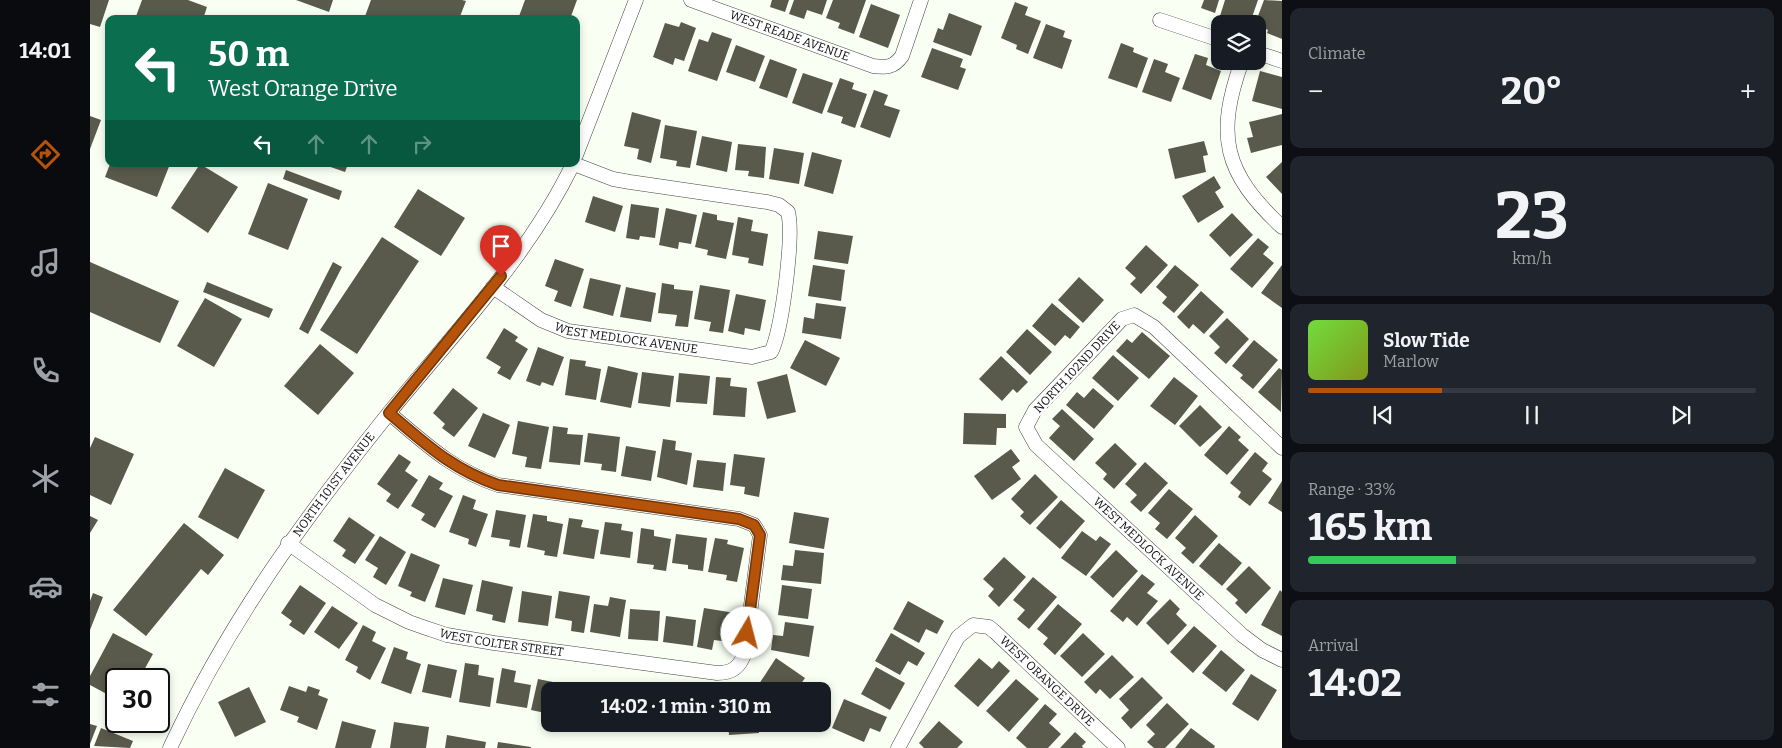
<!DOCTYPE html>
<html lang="en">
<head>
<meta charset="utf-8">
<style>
	body { margin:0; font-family:Bitter,serif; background:#20242c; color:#f1f3f6; height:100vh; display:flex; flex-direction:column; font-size:19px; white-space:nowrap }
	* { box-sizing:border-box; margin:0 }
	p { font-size:16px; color:#9ea1a6 }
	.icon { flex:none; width:28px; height:28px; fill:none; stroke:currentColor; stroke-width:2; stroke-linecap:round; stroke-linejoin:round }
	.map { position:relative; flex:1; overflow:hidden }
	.side { display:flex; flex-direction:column; gap:8px; padding:8px; background:#0d0f14; width:500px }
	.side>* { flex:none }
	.hud { position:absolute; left:15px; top:15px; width:475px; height:152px; border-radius:10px; box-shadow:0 2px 8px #0003; background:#0b6e4f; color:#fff; overflow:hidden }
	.buttons { position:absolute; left:1121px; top:15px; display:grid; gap:10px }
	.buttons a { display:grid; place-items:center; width:55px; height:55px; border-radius:10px; background:#171b24; box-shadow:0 2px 8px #0003; font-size:25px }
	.speed { position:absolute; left:15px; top:668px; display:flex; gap:10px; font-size:25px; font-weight:700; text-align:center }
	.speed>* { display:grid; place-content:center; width:65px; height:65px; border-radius:50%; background:#171b24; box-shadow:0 2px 8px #0003; line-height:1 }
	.speed .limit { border:2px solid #111; border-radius:8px; background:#fff; color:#111 }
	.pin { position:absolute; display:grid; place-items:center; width:42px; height:42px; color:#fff; margin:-51px -21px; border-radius:50% 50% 50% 0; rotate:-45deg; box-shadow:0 0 5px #0007 }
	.pin .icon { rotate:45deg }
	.me { position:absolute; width:55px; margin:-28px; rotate:8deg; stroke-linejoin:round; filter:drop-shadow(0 0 4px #0008) }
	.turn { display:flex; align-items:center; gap:18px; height:105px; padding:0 20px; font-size:22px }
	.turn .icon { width:65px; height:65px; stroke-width:2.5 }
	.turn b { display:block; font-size:35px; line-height:42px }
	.lanes { display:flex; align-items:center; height:48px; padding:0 20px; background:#0003; justify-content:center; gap:25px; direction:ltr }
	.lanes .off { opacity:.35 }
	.big { font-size:38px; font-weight:700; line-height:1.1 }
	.side .tile { flex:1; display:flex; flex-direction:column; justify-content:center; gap:8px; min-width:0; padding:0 18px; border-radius:10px; background:#20242c }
	.side .dial { align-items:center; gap:0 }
	.dial b { font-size:65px; line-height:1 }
	.song { display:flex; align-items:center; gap:15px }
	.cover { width:60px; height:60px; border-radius:8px; background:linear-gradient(135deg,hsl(100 70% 55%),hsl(70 70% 35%)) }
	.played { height:5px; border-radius:2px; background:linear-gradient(90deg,#b45309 30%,#363941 30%) }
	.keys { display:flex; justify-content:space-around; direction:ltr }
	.heat { display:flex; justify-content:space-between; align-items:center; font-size:28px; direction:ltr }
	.charge { height:8px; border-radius:4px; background:linear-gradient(90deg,#34c759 33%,#363941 0) }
	.trip { position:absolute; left:451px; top:682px; width:290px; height:50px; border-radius:10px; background:#171b24; box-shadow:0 2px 8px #0003; font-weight:700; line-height:50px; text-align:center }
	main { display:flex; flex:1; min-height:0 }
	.tabs { display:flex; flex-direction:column; width:90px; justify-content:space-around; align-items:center; background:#090b0e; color:#9ea1a6 }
	.tabs .icon { width:35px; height:35px }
	.tabs .on { color:#b45309 }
	.tabs b { font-size:22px; color:#f1f3f6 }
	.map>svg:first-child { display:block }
	.building { fill:#595a4b }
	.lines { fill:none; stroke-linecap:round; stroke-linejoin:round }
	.street-casing { stroke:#434343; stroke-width:15 }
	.street { stroke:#fff; stroke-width:14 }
	.route-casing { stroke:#753606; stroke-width:12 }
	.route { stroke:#b45309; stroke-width:9 }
	.labels { text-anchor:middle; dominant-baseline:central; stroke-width:5; stroke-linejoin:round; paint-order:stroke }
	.street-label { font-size:12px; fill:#101010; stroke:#fff }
</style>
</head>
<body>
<main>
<nav class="tabs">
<b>14:01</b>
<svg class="icon on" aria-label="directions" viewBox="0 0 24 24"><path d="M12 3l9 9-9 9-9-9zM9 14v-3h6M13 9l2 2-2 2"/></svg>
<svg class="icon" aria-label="music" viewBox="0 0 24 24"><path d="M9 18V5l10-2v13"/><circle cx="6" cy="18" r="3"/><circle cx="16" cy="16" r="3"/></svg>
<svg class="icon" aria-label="phone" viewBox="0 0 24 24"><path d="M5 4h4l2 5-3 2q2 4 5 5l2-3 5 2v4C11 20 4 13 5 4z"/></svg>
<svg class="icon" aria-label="climate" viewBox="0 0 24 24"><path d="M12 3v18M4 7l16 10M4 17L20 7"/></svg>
<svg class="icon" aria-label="car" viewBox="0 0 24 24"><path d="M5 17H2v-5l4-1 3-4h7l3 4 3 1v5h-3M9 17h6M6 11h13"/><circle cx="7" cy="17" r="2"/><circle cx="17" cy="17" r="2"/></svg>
<svg class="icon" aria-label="filters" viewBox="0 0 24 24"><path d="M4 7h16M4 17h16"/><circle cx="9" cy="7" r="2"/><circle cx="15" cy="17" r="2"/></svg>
</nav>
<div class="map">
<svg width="1192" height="748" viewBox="0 0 1192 748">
	<rect width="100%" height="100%" fill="#f9fff3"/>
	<path class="building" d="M0,0H19L10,27L0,24Z
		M52,0H98L117,7L113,19H45Z
		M206,0H243L239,12Z
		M281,0H372L376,1L369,19H274Z
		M435,0H487L480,19H428Z
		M682,0H699L695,12L680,7Z
		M704,0H737L732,15L717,10L714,19L699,14Z
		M743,0H776L764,34L748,28L750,23L736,18Z
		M1114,0H1129L1125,13L1111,8Z
		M1135,0H1168L1161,20L1145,15L1143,20L1130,16Z
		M1174,0L1192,1V39L1177,33L1178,30L1165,24Z
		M925,2L938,7L935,15L951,21L938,54L926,49L927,45L911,38Z
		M781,4L810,15L798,48L769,37Z
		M859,13L892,26L881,56L843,42L848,28L853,30Z
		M591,22L606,28L594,61L585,58L583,65L563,57L575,23L589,27Z
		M956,24L975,31L973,37L982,40L972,69L943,58Z
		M622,32L642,39L627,81L598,71L609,39L618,42Z
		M1031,43L1044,48L1043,52L1058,58L1047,88L1018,78Z
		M646,45L675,56L665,82L636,72Z
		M842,48L873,59L870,67L876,69L868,90L831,77Z
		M1105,54L1118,58L1116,65L1131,71L1121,100L1092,89Z
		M680,59L707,69L697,98L669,88Z
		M1064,59L1078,64L1075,72L1090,78L1081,102L1052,92Z
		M1170,71L1192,77V109L1162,101Z
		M713,73L743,83L732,114L702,103Z
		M750,78L764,83L762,89L777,94L765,128L751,123L753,117L737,112Z
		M784,90L798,95L794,105L810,110L800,138L770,127Z
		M542,112L571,120L561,163L547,159L549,149L534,146Z
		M1192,114V145L1161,153L1157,138L1163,137L1159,122Z
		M0,116L11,120L0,149Z
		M575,125L607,131L600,168L586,166L587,161L570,158Z
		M612,136L642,142L637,172L606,165Z
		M1114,141L1118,155L1113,156L1116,172L1085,179L1078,149Z
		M648,144L676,147L674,178L658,176L659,171L645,170Z
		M684,148L714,153L709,184L679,179Z
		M722,152L752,160L743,194L714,186Z
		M1192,162V194L1176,177Z
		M20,164H80L67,197L15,177Z
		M110,164L148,187L118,233L81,208Z
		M232,164H258L255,172Z
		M196,170L252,191L249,200L193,179Z
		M1124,176L1131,188L1125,192L1134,207L1108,223L1092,196Z
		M178,183L218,199L198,250L158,234Z
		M328,189L375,218L351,256L304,227Z
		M503,196L533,206L525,232L495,222Z
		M541,204L569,208L565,238L550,236L549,240L536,238Z
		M576,208L607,215L601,244L589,242L588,249L569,245Z
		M613,212L627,215V220L644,223L636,259L617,255L618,250L605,247Z
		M1142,213L1163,235L1140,257L1119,235Z
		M648,217L663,220L661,231L678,234L673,266L658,263L659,258L642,255Z
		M728,231L763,236L758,264L724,259Z
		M292,237L329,261L267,354L230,330Z
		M1168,238L1179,247L1173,254L1184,263L1162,288L1140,269Z
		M1056,245L1078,265L1051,294L1040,284L1046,278L1035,268Z
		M465,259L494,269L481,307L464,301L468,291L455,286Z
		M0,262L89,301L70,343L0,312Z
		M243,262L252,267L218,334L209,329Z
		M723,265L755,270L751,301L718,296Z
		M1085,265L1109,285L1084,313L1072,303L1077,297L1066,287Z
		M1192,265V308L1171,293Z
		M989,277L1014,300L993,323L968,300Z
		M500,278L531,285L523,316L493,308Z
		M117,282L183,309L179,318L113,292Z
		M572,283L584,285V289L603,291L598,327L585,326L587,315L568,313Z
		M610,285L640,290L633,333L619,331L621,322L604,319Z
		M536,287L566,293L561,322L530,317Z
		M1111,291L1134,312L1114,334L1103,324L1099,329L1087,317Z
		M646,294L676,300L670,331L655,328L654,335L638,331Z
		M115,298L152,319L124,367L87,346Z
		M726,303L756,307L751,339L712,333L714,317L724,319Z
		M962,303L990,327L980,339L975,335L965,346L942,326Z
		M1137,318L1159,339L1136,364L1124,353L1130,347L1119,336Z
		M414,328L428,337L425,341L438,349L420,380L407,373L411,367L396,358Z
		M937,329L962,352L940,375L916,352Z
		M1052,332L1080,356L1059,379L1026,351L1037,339L1042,343Z
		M715,340L750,358L736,386L700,368Z
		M1164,340L1188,360L1163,389L1150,378L1153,375L1142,366Z
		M230,344L264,373L228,415L194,386Z
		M448,347L474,357L463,386L452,382L450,386L436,381Z
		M1023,355L1049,378L1028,401L1002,378Z
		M911,356L938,382L927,393L923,389L912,401L889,379Z
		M480,359L496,361L495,366L511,369L506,400L475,395Z
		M518,366L548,373L541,408L510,402Z
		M1189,368L1192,370L1191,412L1168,392Z
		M552,372L584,376L580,407L548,403Z
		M589,373L620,376L617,404L586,402Z
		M697,374L706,412L677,419L667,382Z
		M626,377L641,378L640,386L657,388L655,417L623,415Z
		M1084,377L1108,396L1085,425L1060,406Z
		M363,388L388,408L364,437L352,428L355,424L343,413Z
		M1003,388L1024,406L1004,429L976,405L987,392L994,398Z
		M1110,405L1132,427L1110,447L1089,426Z
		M972,409L1004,439L984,461L959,438L970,426L962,419Z
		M393,413L420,425L405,458L378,446Z
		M874,413L916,414V428H907L906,445L873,444Z
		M428,421L459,427L451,469L435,467L437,457L422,454Z
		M463,426L478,428L477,434L493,435L490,465L459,462Z
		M1139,426L1151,437L1148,440L1159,450L1137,475L1114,455Z
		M498,433L530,437L526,472L511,470L512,464L494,462Z
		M5,437L44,454L21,505L0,495V448Z
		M573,439L586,441L585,450L602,453L597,485L567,477Z
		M1025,443L1047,464L1024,489L1013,479L1017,474L1005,463Z
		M536,446L566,451L561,481L531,476Z
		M921,449L930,461L922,467L931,479L902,500L884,476Z
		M1165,452L1178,463L1172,471L1182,479L1160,506L1148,497L1151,492L1140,483Z
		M309,454L321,462L315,471L328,480L308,509L296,501L301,494L287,484Z
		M644,454L675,458L669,497L654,494L655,487L640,485Z
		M607,460L636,463L633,491L603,487Z
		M1055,462L1078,483L1051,512L1040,502L1047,495L1035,484Z
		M135,468L175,490L148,539L108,517Z
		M945,474L968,497L940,525L930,516L934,512L921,499Z
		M339,475L353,483L349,489L363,496L345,528L331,520L335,514L321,506Z
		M1192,481V512L1178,503Z
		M1079,489L1103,509L1077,539L1065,529L1070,523L1058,513Z
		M373,495L386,500L383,509L398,514L386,547L378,544L379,539L359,532Z
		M971,500L995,521L970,549L946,528Z
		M406,510L436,515L430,548L419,546L420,540L401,537Z
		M704,512L739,518L734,549L699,543Z
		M443,514L457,516V521L473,524L467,557L454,555L455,551L437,547Z
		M1105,515L1128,536L1103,564L1091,553L1096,548L1085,538Z
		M0,516L8,520L0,533Z
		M259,517L285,535L265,564L252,556L256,550L243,541Z
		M479,518L493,520L491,527L509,530L504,559L473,554Z
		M515,522L532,524L531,530L543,532L540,558L510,554Z
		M94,523L134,555L118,575L111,569L56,636L23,610Z
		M551,528L564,530V536L581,539L576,571L563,569L564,565L547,563Z
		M992,531L1006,541L1010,536L1021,544L996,576L971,558Z
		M586,534L617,538L613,571L598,569V565L582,563Z
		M290,536L316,552L296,585L283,577L288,568L275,560Z
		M625,538L638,540L637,544L654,548L647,582L636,580L637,575L618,572Z
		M1129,543L1152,563L1132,586L1109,566Z
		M705,550L734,553L731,584L691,580L693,565L703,566Z
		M1026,550L1048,571L1023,598L1000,577Z
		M321,553L350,565L335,602L320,596L322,592L308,586Z
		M914,557L936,577L909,607L898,596L904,589L893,579Z
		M1159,566L1181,588L1156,614L1145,603L1148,600L1136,589Z
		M1052,574L1065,584L1057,593L1068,601L1047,626L1037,617L1033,622L1020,611Z
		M943,577L967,597L939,629L927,619L935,610L923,600Z
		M353,578L383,585L375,615L345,607Z
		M392,580L423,587L415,623L402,620L403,615L386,611Z
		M210,585L236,603L214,635L199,625L202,621L191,613Z
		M692,585L722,589L718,619L688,615Z
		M1190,590L1192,592V636L1171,625Z
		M432,591L462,596L458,626L428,622Z
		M469,591L500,596L494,633L481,631L482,621L465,618Z
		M3,593L13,597L0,630V601Z
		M520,597L536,600L530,637L500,632L504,604L518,606Z
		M1080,599L1090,609L1086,614L1097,625L1078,645L1056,623Z
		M818,601L854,621L847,634L836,629L829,643L803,629Z
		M968,604L992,624L965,655L953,644L958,638L947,629Z
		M242,606L268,623L249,649L224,632Z
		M614,608L645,613L640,642L624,640L622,650L607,647Z
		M540,609L570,611L568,641L538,639Z
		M576,616L606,620L603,646L573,642Z
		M695,622L724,626L719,657L681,650L683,635L693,636Z
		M273,625L286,632L282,641L296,648L280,680L266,672L268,667L255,660Z
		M1104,626L1127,646L1103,673L1080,652Z
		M23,633L63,654L49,679H26V699L0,685V676Z
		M801,633L835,653L827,666L818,661L810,675L785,661Z
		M993,633L1015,654L992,677L970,656Z
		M304,647L318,652L316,659L331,664L321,694L291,683Z
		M1131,650L1155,670L1136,692L1112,673Z
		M1022,655L1044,677L1020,699L1010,689L1006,694L994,682Z
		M686,658L715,678L706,691H680L669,684Z
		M889,658L902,669L909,661L920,671L888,707L864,686Z
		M375,663L389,665L388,675L404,678L400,707L369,702Z
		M338,664L367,670L361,698L332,692Z
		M786,667L815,683L800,710L771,694Z
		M412,668L426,671L424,682L441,685L437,708L406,703Z
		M1161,674L1187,690L1168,721L1142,704Z
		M1052,677L1073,698L1041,729L1031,718L1039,710L1029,699Z
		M448,679L478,685L476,691H460V714L441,710Z
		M926,679L949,699L919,732L896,711Z
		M520,683L536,686L535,691H519Z
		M499,685L514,687V691H497Z
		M199,686L216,692L218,686L230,690L228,695L238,699L227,730L207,722L209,717L190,710Z
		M159,687L176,722L145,737L128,702Z
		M754,699L797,717L790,732L780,728L774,742L742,728Z
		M1077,703L1099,724L1075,748H1064L1057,742L1065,734L1056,725Z
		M955,704L967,714L959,723L971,734L958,748H937L926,738Z
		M252,721L286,730L281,748H245Z
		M849,721L873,742L867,748H834L829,743Z
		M304,722L339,727L336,748H300Z
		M0,724L7,726L0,744Z
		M557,724H583L582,729Z
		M590,724H618L617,731L589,729Z
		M638,724H668L669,733L639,735Z
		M11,728L43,741L40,748L4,746Z
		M1101,728L1125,746L1124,748H1085Z
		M985,732L996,742L992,746L993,748H970Z
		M357,735L396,742L395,748H355Z
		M408,742L441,747V748H407Z"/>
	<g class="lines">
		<defs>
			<g id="street">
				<path id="s1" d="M601,0L783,66C797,68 804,67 812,56L831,0"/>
				<path d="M1070,20L1130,40"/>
				<path d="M1168,53L1192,61"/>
				<path d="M1152,61C1125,136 1134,173 1192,227"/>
				<path d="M486,155L546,0"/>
				<path id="s2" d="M403,287L451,320L478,331L662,357L681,352C692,332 704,235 698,212L689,205L677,202L540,182L523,179L484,164"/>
				<path id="s3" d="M1192,448L1064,327L1044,315L1032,319L945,410L936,427L946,445L1152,635L1172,650L1192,660"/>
				<path id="s4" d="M198,543L285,605L319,622L336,628L357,635L404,643L627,673C643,673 650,667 655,652L670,535L664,525L649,519L408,485C361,469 336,444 299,413"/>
				<path id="s5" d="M80,748C138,623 213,520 299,413C364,333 438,257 483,164"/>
				<path id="s6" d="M808,748L868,637L883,625L899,627L905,632L1028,748"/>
			</g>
		</defs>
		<use href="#street" class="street-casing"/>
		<use href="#street" class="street"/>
	</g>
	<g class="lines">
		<defs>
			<path id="route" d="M411,276L299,413C336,444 361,469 408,485L649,519L664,525L670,535L657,633"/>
		</defs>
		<use href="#route" class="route-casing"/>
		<use href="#route" class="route"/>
	</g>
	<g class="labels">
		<g class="street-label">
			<text stroke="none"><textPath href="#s1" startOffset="105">WEST READE AVENUE</textPath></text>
			<text stroke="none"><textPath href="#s2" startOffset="146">WEST MEDLOCK AVENUE</textPath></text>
			<text transform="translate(987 367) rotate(-47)">NORTH 102ND DRIVE</text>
			<text stroke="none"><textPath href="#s5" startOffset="311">NORTH 101ST AVENUE</textPath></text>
			<text stroke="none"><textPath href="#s3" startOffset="531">WEST MEDLOCK AVENUE</textPath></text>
			<text stroke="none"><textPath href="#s4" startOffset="240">WEST COLTER STREET</textPath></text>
			<text stroke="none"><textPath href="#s6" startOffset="241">WEST ORANGE DRIVE</textPath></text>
		</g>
	</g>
</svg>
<div class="buttons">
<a><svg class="icon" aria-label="layers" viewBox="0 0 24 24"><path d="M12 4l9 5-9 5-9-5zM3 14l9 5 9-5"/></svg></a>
</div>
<div class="speed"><div class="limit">30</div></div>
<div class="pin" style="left:411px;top:276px;background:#d93025"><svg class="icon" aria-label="arrive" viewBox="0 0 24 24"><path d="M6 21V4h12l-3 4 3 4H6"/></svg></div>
<svg class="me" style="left:657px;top:633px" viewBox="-20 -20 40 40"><circle r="19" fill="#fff"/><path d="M0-13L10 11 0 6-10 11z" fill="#b45309"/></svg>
<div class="trip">14:02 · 1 min · 310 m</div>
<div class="hud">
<div class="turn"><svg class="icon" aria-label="left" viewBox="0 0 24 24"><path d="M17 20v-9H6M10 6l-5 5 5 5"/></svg><div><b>50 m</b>West Orange Drive</div></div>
<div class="lanes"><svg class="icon" aria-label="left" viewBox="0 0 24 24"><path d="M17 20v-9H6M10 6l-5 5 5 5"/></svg><svg class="icon off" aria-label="ahead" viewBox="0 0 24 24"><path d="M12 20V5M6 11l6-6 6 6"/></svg><svg class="icon off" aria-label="ahead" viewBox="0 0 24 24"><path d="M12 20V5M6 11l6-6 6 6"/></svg><svg class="icon off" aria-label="right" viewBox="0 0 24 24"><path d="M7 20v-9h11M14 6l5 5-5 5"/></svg></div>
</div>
</div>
<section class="side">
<div class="tile"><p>Climate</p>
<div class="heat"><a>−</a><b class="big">20°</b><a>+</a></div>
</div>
<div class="tile dial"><b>23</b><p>km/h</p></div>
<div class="tile">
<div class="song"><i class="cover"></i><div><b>Slow Tide</b><p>Marlow</p></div></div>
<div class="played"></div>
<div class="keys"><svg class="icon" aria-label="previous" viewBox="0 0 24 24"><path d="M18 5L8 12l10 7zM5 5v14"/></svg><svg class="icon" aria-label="pause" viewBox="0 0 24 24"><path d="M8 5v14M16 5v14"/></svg><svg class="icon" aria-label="next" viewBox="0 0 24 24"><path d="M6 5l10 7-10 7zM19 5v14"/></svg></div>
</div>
<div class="tile"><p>Range · 33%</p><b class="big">165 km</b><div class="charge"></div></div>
<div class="tile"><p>Arrival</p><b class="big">14:02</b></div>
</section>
</main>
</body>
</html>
